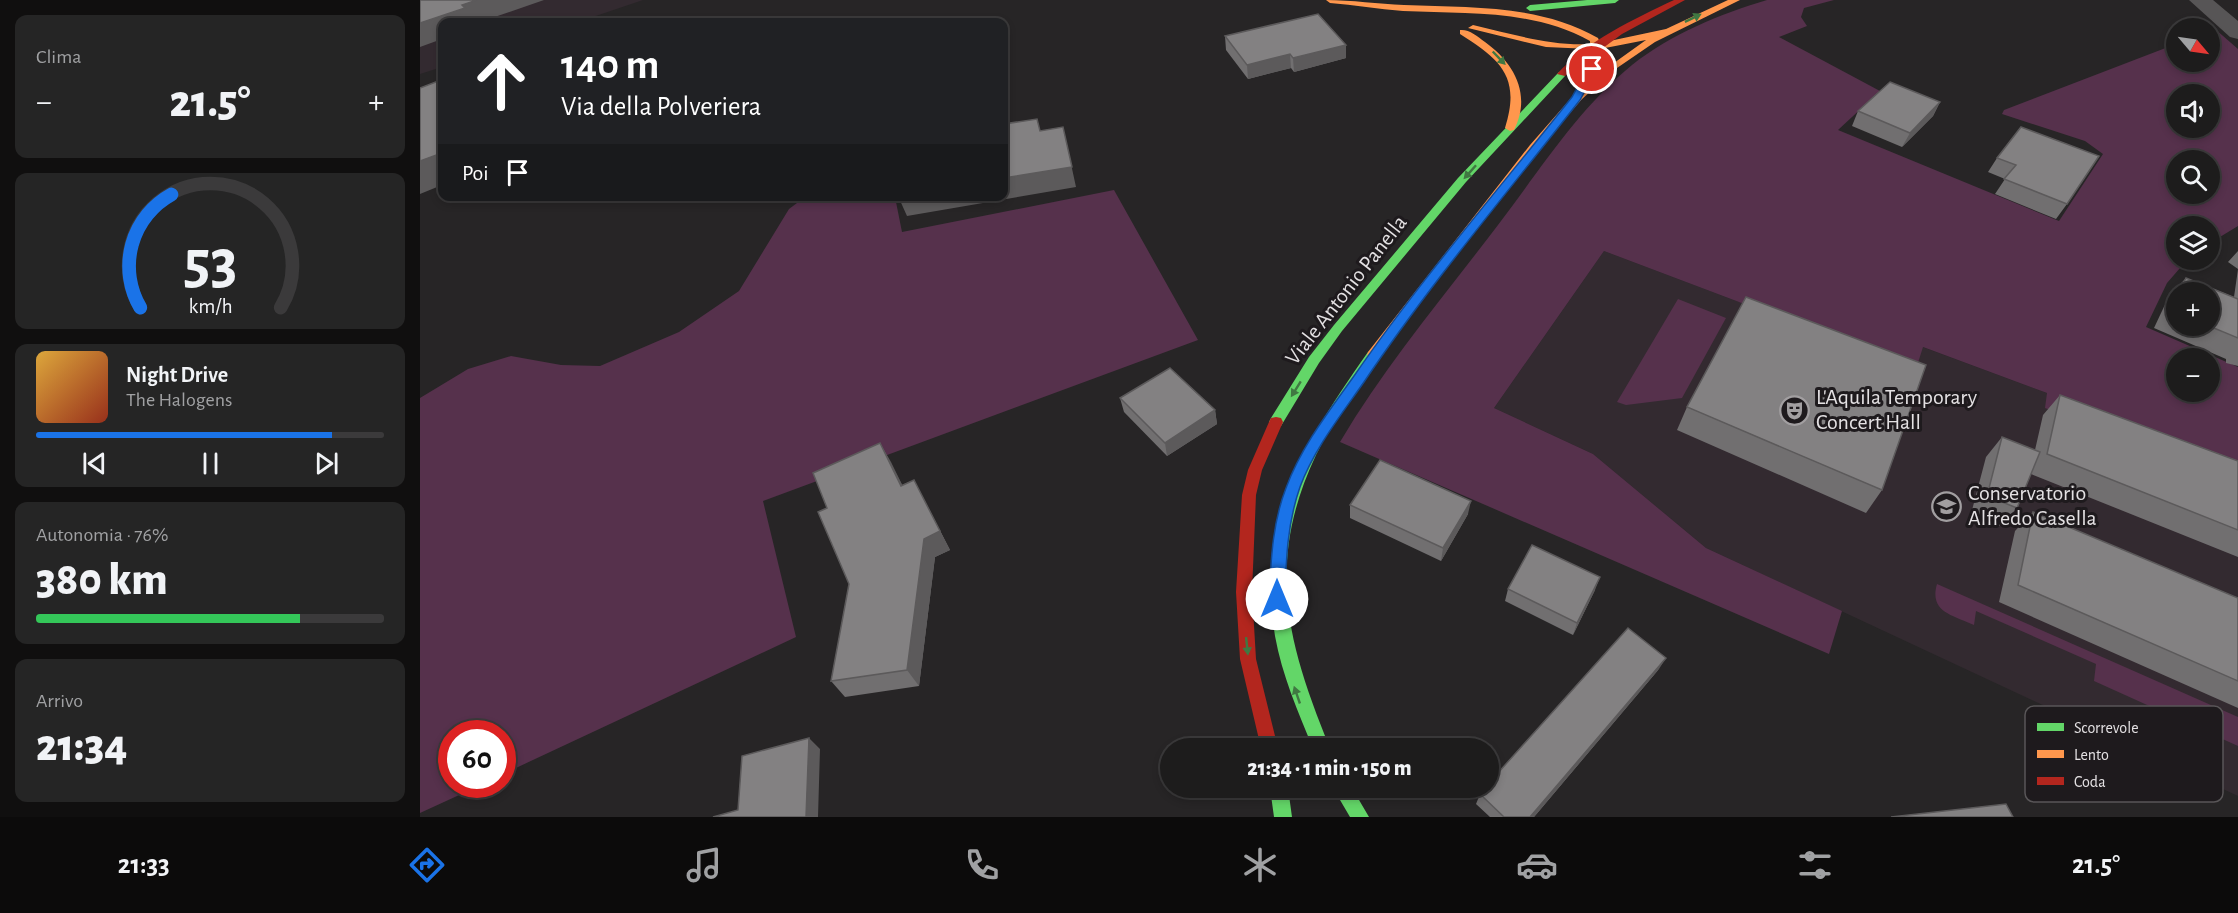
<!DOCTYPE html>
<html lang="it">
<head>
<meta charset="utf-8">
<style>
	body { margin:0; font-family:"Alegreya Sans",sans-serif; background:#252525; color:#f1f3f6; height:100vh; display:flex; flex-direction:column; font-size:22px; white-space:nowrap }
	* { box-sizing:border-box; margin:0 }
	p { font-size:20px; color:#a0a1a3 }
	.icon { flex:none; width:33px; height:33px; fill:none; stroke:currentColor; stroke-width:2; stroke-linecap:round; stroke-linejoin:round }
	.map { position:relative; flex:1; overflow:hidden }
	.drawer { display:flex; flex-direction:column; gap:15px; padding:15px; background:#100f0f; width:420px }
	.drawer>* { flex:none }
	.guide { position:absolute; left:18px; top:18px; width:570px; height:183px; border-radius:12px; box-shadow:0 3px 9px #0003,0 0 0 2px #3b3a3b; background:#202124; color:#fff; overflow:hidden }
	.needle { width:39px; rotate:119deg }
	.buttons { position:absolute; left:1746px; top:18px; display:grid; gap:12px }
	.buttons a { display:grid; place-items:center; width:54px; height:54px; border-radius:50%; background:#1d1c1c; box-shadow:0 3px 9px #0003,0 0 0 2px #3b3a3b; font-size:30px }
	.speed { position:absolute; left:18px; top:720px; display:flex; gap:12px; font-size:30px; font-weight:700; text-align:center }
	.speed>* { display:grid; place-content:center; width:78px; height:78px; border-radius:50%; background:#1d1c1c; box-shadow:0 3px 9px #0003,0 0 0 2px #3b3a3b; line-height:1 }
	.speed .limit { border:9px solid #d22; background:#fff; color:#111 }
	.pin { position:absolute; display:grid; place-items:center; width:51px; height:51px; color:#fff; margin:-26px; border:3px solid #fff; border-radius:50%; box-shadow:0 2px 6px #0007 }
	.me { position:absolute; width:66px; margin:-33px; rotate:0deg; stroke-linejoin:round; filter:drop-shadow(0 0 4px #0008) }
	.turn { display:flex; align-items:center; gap:21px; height:126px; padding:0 24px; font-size:27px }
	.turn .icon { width:78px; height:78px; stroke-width:2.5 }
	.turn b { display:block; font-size:42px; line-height:51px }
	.then { display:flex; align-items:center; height:57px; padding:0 24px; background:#0003; gap:12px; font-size:22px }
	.big { font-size:45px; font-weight:800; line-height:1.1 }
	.drawer .card { flex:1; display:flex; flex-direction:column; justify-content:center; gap:9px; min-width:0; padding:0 21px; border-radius:12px; background:#252525 }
	.drawer .dial { align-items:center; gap:0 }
	.dial svg { height:156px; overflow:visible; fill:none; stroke:#3b3a3b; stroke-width:7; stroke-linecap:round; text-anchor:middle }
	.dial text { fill:#f1f3f6; stroke:none }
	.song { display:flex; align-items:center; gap:18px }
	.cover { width:72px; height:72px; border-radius:9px; background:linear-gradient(135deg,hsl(40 70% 55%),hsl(10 70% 35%)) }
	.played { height:6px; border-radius:3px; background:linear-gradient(90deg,#1a73e8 85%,#3b3a3b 85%) }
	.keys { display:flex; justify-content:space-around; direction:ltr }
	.heat { display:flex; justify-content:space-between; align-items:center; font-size:33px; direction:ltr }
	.charge { height:9px; border-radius:4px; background:linear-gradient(90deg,#34c759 76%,#3b3a3b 0) }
	.trip { position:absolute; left:740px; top:738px; width:339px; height:60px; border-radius:30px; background:#1d1c1c; box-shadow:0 3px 9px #0003,0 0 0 2px #3b3a3b; font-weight:800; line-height:60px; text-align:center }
	.menu { display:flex; height:96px; justify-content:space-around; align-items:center; background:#0c0b0b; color:#a0a1a3 }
	.menu .icon { width:42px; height:42px }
	.menu .current { color:#1a73e8 }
	.menu b { font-size:27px; color:#f1f3f6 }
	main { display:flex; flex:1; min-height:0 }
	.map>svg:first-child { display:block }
	.built { fill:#332a30 }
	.green { fill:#56314c; fill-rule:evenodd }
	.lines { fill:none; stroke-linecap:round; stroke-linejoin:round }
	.street { fill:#575556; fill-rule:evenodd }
	.fast { fill:#63d668; fill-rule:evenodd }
	.slow { fill:#ff974d; fill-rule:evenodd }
	.jam { fill:#b3261e; fill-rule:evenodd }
	.wall { fill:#716f70; fill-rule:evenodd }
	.shaded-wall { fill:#5c5a5b }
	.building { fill:#838182; stroke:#5c5a5b; stroke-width:1.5 }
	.oneway { fill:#407842 }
	.route { fill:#1a73e8; stroke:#114b97; stroke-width:1.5 }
	.labels { text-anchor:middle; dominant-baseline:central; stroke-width:6; stroke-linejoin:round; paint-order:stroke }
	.street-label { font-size:22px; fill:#e4e1e3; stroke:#1e1a1d }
	.poi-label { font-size:22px; fill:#e4e1e3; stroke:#1e1a1d; text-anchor:start }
	.key { fill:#1e1a1d; stroke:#595658; stroke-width:1.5 }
	.key-label { font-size:16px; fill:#e4e1e3 }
</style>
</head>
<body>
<main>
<section class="drawer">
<div class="card"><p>Clima</p>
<div class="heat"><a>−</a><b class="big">21.5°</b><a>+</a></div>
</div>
<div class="card dial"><svg viewBox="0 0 100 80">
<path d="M14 69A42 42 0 1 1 86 69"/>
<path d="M14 69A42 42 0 0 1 30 11" stroke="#1a73e8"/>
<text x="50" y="56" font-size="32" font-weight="700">53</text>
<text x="50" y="72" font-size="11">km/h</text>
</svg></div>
<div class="card">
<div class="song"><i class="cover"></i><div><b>Night Drive</b><p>The Halogens</p></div></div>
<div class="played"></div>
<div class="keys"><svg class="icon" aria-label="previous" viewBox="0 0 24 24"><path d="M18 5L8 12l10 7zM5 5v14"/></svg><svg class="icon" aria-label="pause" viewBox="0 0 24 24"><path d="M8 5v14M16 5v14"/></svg><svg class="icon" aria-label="next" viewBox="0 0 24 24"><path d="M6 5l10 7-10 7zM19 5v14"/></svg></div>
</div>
<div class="card"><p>Autonomia · 76%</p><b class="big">380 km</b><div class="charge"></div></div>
<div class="card"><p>Arrivo</p><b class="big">21:34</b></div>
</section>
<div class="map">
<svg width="1818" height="817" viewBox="0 0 1818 817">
	<rect width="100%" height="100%" fill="#272526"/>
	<path class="built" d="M0,0H223L158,22H22V67L0,74Z
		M1184,251L1319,302L1330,283L1818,464V796L1286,548L1173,454L1074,408Z"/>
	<path class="green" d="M1347,0H1414L1384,8L1381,17L1387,26L1359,37L1460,91L1418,130L1639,221L1683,154L1665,141L1582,114L1584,110L1756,44V62H1790V31L1795,29L1818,49V226L1790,243V226H1756V260H1767L1747,283L1726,327L1818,367V481L1625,408L1627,393L1503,347L1496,369L1184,251L1074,408L1173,454L1286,548L1422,611L1409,654L920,442C965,366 1024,296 1078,225C1120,170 1158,109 1212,65C1251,34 1300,14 1347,0ZM1756,94H1790V128H1756ZM1756,160H1790V194H1756ZM1756,358H1790V392H1756Z
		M694,190L778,340L343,501L376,637L83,774L82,734H32V784L61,785L0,813V398L48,369L91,356L141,365L180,366L259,332L319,291L369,209L385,197H475L482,232Z
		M1258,299L1306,318L1262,398L1206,405L1197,402Z
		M1517,584L1818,717V746L1674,681L1676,664L1556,611L1554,625C1532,615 1509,612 1517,584Z"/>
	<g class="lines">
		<path class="street" d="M1769,0H1793L1818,21V39L1810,37Z"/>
		<path class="fast" d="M1167,0H1199L1195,3L1110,11L1106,8L1110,5Z
			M1142,71L1145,72V76L1046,182L922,331L899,363L861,426H851L849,422L851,418L889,357L914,325L1038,178L1139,72Z
			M953,350L959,355C940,389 913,419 896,455C845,563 867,643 910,748H893C878,712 862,675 855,636C836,520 884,443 948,352Z
			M850,788H868L872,817H854Z
			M913,788H932L949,817H930Z"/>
		<path class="slow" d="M906,0C932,0 958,4 984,5C1051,8 1118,4 1178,38L1180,43L1246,29L1308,0H1320L1235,42L1197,68L1162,99L1103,167L958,358L953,360L947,355L948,352L1110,145L1153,96L1166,70L1170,49L1126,47L1048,28L1053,25C1092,34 1130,46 1170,44V41C1112,9 1047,14 983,11C958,9 934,5 910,3ZM1226,40L1173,78L1180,49Z
			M1040,30C1049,29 1057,36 1065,42C1094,63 1112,94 1094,130L1090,131L1085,128C1101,77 1081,60 1040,34Z"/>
		<path class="jam" d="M1254,0H1265L1202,34L1145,76L1137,74C1167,41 1214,19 1254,0Z
			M856,417L861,418L863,422L842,470L836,495L832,592L836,659L858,748H841L820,659L816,592L822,495L828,470L849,422L851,418Z"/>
	</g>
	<path class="wall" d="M805,36L926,45V58L874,72L871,68L828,79L806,50Z
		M1520,102L1513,116L1482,147L1432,126L1438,111Z
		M1601,127L1647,204L1636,219L1575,194L1585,179L1568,172L1577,158Z
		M1818,251V366L1806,363V359L1734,328L1749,296L1766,278L1814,297L1818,269L1808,262ZM1756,292H1790V326H1756Z
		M1640,395L1818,461V557L1611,474L1597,508L1580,526L1551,514L1566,457L1582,437L1615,450L1623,415Z
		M700,398L795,410L797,424L747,456L704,412Z
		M1267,407L1462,490L1446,513L1257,430Z
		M460,443L482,485L494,480L530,550L515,557L499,686L425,697L411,681L429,584L407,508Z
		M930,505L1048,514L1021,561L930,518Z
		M1613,512L1818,598V708L1579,602L1595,531Z
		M1088,589L1175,590L1153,635L1085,601Z
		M1239,669L1114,817H1070L1056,804L1060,794Z"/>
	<path class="shaded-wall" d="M57,0H124L60,22H22V39L0,47V23L42,5Z
		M926,45V58L874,72L873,58Z
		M870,54L871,68L828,79L827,65Z
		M1520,102L1513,116L1482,147L1490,133Z
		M643,127L656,187L487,216L478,196H584V178Z
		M22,153V185L0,194V161Z
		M795,410L797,424L747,456L745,443Z
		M460,443L471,462L492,505L481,486Z
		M494,480L530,550L515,557L499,686L487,670L504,539Z
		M1051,501L1048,514L1021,561L1023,548Z
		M1180,577L1175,590L1153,635L1157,623Z
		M1246,658L1239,669L1114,817H1110Z
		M389,738L400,749L398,817H386Z"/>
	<path class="building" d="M0,0H57L42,5L45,8L0,23Z
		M898,14L926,45L873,58L870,54L827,65L805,36Z
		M21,80L22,82V153L0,161V88Z
		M1470,82L1520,102L1490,133L1438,111Z
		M617,119L620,131L643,127L652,167L584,178V124Z
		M1601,127L1679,156L1647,204L1584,179L1596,165L1577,158Z
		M1766,278L1818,299V338L1789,326L1790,292H1759Z
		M1326,297L1506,365L1462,490L1267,407Z
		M1756,297V312L1751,309Z
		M750,368L795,410L745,443L700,398Z
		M1640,395L1818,461V530L1627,454Z
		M1582,437L1620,452L1597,508L1567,496Z
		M460,443L481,486L494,480L520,531L504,539L487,670L411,681L429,584L398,512L407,508L393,473Z
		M960,460L1051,501L1023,548L930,505Z
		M1613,512L1818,598V681L1598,585Z
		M1112,545L1180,577L1157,623L1088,589Z
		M1208,628L1246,658L1110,817H1084L1060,794L1065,788H1068V784Z
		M389,738L386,817H293L318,810L322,756Z
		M1586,804L1593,817H1471Z"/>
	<defs><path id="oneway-solid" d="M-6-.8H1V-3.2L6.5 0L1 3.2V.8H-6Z" transform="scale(1.5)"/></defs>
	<g class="oneway">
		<use href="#oneway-solid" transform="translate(1273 18) rotate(-26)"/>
		<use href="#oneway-solid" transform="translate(1079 58) rotate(46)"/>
		<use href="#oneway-solid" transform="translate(1050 172) rotate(132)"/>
		<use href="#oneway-solid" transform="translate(876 389) rotate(122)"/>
		<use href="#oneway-solid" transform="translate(827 646) rotate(84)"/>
		<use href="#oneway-solid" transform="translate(877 695) rotate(-109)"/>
	</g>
	<path class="route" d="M1172,66L1177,69L1160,100C1087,193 1010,284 944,382C921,415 894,449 880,487C867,524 866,561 865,599L863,604L857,606L851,604L849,599C851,561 852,524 866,488C881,447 909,411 934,376C1001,279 1079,189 1152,97L1167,69Z"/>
	<defs>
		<symbol id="theatre-ring" viewBox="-11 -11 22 22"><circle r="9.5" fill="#1e1a1d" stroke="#a29fa1" stroke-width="1.5"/><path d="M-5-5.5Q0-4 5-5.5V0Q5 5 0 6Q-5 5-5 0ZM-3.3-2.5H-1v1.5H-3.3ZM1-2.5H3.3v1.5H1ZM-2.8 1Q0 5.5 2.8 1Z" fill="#a29fa1"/></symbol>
		<symbol id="university-ring" viewBox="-11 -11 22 22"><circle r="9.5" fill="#1e1a1d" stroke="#a29fa1" stroke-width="1.5"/><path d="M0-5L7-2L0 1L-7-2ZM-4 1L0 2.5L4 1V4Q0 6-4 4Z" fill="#a29fa1"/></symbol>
	</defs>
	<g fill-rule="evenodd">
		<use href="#theatre-ring" x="1358" y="394" width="33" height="33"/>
		<use href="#university-ring" x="1510" y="490" width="33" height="33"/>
	</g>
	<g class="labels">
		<g class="street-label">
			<text transform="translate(926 290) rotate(-52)">Viale Antonio Panella</text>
		</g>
		<g class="poi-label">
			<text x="1396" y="397">L'Aquila Temporary<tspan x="1396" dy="25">Concert Hall</tspan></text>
			<text x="1548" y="493">Conservatorio<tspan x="1548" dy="25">Alfredo Casella</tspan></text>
		</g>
	</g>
	<rect x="1605" y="706" width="198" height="96" rx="9" class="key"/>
	<rect x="1617" y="723" width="27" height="8" fill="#63d668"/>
	<rect x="1617" y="750" width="27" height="8" fill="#ff974d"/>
	<rect x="1617" y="777" width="27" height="8" fill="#b3261e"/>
	<g class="key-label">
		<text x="1654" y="733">Scorrevole</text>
		<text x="1654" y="760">Lento</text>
		<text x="1654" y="787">Coda</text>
	</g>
</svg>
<div class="buttons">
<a><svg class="needle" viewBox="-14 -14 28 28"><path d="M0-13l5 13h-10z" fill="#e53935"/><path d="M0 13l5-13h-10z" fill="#a0a1a3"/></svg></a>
<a><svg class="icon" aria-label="sound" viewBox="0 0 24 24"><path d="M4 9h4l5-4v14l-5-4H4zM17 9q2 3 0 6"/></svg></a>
<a><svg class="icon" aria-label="search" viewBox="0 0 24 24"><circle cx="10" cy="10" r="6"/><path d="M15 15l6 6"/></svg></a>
<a><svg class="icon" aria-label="layers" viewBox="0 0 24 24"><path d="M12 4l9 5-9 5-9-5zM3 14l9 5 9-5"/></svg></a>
<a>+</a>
<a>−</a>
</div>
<div class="speed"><div class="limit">60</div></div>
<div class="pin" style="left:1172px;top:69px;background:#d93025"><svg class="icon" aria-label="arrive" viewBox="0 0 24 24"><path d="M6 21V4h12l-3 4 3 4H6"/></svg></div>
<svg class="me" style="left:857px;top:599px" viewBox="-20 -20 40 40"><circle r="19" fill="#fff"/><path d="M0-13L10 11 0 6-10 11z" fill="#1a73e8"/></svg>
<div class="trip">21:34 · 1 min · 150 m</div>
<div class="guide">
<div class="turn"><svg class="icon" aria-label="ahead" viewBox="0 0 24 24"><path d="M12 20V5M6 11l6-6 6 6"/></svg><div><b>140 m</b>Via della Polveriera</div></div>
<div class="then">Poi<svg class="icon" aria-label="arrive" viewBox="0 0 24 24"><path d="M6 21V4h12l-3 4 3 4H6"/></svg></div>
</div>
</div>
</main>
<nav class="menu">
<b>21:33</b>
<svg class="icon current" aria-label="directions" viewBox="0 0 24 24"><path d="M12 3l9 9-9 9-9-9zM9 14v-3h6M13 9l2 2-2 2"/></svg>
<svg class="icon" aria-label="music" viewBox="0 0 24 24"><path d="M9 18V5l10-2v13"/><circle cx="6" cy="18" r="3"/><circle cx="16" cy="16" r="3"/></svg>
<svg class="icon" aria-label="phone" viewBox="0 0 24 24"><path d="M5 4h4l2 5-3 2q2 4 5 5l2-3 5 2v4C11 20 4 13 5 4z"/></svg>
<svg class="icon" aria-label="climate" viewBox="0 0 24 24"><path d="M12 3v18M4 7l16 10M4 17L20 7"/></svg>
<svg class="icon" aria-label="car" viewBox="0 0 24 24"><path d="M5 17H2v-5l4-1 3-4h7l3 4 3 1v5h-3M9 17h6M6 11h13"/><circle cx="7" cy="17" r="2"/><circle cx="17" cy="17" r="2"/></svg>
<svg class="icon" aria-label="filters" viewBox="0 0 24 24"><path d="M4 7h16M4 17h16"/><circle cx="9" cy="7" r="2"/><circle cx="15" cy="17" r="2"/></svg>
<b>21.5°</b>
</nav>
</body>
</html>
